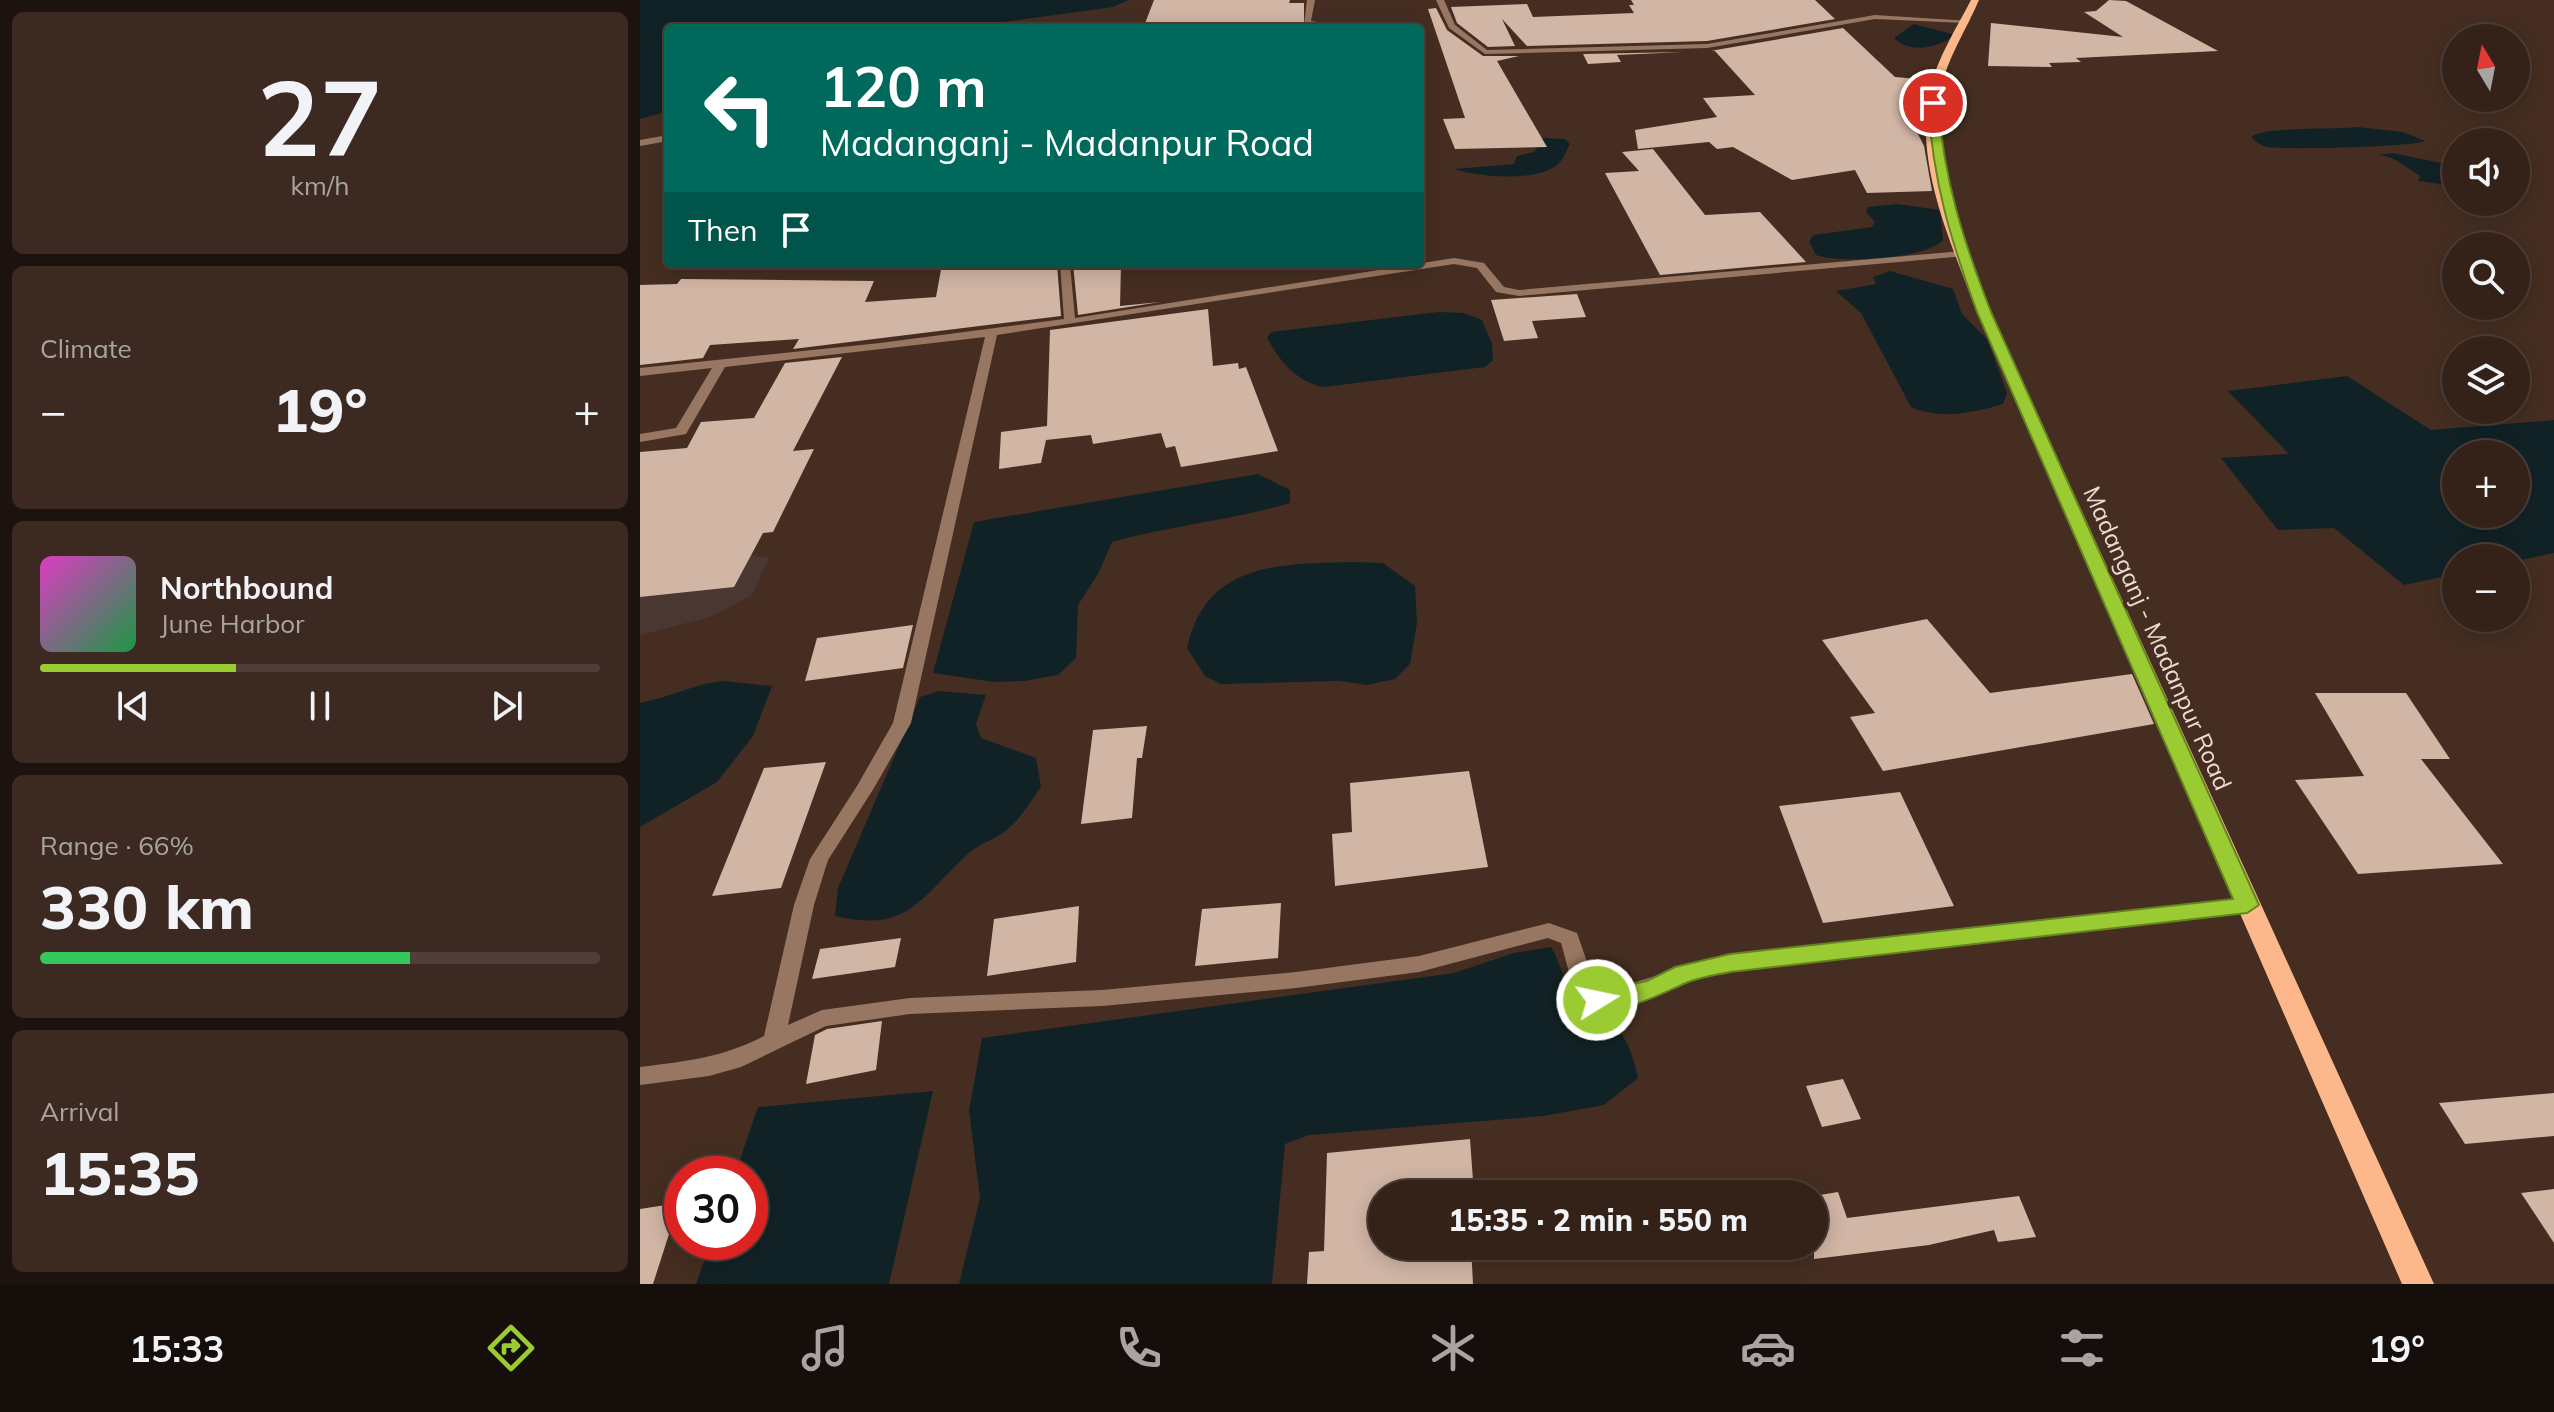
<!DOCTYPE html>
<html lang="en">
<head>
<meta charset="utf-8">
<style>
	body { margin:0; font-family:Mulish,sans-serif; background:#3c2a22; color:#f1f3f6; height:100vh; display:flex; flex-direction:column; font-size:30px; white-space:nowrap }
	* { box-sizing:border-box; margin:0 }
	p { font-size:26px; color:#a9a4a2 }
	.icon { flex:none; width:44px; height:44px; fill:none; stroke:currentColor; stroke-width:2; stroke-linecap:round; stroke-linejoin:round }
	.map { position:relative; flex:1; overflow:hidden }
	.drawer { display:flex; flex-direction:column; gap:12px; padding:12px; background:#1d130e; width:640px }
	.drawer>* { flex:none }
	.banner { position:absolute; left:24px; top:24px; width:760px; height:244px; border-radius:8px; box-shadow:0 4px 20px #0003,0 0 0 2px #4e3f38; background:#00695c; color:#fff; overflow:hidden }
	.needle { width:52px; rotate:350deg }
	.fabs { position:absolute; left:1802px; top:24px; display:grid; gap:16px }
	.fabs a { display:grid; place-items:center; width:88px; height:88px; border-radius:50%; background:#342219; box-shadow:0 4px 20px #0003,0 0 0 2px #4e3f38; font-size:40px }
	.speed { position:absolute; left:24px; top:1156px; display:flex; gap:16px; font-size:40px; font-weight:700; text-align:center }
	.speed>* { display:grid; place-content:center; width:104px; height:104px; border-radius:50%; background:#342219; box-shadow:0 4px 20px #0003,0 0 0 2px #4e3f38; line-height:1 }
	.speed .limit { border:12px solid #d22; background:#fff; color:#111 }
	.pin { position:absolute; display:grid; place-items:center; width:68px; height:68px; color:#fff; margin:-34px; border:4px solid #fff; border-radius:50%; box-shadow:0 2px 8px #0007 }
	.me { position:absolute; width:88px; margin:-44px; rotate:80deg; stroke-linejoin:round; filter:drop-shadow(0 0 6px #0008) }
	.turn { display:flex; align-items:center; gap:28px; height:168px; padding:0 24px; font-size:36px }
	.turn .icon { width:104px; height:104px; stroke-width:2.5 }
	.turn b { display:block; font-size:56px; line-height:68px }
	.then { display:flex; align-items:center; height:76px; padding:0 24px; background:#0003; gap:16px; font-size:30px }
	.big { font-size:60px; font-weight:800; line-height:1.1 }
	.drawer .tile { flex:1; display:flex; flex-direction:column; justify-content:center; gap:12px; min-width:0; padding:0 28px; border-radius:12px; background:#3c2a22 }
	.drawer .dial { align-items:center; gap:0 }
	.dial b { font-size:104px; line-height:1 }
	.song { display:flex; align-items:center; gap:24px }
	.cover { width:96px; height:96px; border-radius:12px; background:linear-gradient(135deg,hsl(310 70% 55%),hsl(140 70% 35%)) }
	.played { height:8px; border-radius:4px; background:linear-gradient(90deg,#9bcb33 35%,#4e3f38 35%) }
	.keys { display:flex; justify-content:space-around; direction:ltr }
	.heat { display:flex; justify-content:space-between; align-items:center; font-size:44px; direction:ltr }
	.charge { height:12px; border-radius:6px; background:linear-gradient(90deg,#34c759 66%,#4e3f38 0) }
	.trip { position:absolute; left:728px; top:1180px; width:460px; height:80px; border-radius:40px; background:#342219; box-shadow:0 4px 20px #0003,0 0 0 2px #4e3f38; font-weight:800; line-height:80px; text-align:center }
	.dock { display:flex; height:128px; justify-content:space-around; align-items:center; background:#150e0a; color:#a9a4a2 }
	.dock .icon { width:56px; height:56px }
	.dock .active { color:#9bcb33 }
	.dock b { font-size:36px; color:#f1f3f6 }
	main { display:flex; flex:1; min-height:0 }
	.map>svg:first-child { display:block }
	.industrial { fill:#4a3731 }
	.water { fill:#112226; fill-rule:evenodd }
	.building { fill:#d1b5a5 }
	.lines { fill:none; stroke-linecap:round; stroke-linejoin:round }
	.minor { fill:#987762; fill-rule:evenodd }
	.primary { fill:#fcb88b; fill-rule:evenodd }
	.route { fill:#9bcb33; stroke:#658421; stroke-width:2 }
	.labels { text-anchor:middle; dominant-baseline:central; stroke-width:8; stroke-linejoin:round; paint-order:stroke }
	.street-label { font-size:24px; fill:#ebdcd4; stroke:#452e21 }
</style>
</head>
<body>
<main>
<section class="drawer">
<div class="tile dial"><b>27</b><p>km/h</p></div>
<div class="tile"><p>Climate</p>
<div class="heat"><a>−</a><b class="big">19°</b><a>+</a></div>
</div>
<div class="tile">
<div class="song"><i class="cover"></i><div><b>Northbound</b><p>June Harbor</p></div></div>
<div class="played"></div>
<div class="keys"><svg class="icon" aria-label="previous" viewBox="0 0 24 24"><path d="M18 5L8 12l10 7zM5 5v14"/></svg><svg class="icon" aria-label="pause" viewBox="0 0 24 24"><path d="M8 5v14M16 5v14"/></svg><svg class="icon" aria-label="next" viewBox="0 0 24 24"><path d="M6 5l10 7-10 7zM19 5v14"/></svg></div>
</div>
<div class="tile"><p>Range · 66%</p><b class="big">330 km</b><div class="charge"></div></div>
<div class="tile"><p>Arrival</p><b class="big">15:35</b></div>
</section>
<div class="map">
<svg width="1914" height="1284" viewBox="0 0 1914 1284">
	<rect width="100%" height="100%" fill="#452e21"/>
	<path class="industrial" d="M85,551L129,558L112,595L70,617L0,635V597Z"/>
	<path class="water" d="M0,0H489L473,7L363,22L345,28H28V111L0,119Z
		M1274,24L1316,35C1298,47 1271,55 1254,38Z
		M1718,127L1763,132L1785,141C1773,147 1642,150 1627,147C1620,145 1616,142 1611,137C1625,126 1694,130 1718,127Z
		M904,138L925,139L930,144C926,151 923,161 916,166C892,182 840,177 814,169L874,164L877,156L894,152Z
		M1752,153L1816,166V186L1778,181L1780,176L1752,158L1739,155Z
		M1257,204L1300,210L1303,240C1286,259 1201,264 1176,255L1169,242L1173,235L1232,227L1235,222L1226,212L1228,207Z
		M1250,271L1313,289L1322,314L1347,339L1367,393L1363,404C1333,413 1300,420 1271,407L1221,313L1196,291L1236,284L1233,277Z
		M798,312L824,313L842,320L852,344L853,360L845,367L829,369L684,387C655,381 640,361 627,338L631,332Z
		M1707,376L1791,430L1914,420V553L1876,561V558H1816V574L1764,585L1694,528L1638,530L1581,458L1649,454L1588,391ZM1816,454H1876V514H1816Z
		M618,474L650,490V503C591,521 531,525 472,542L458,574L438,605L436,658L418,675L385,681L354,682L293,673L334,522Z
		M714,562L743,563L775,586L777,623L770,664L755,679L727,685L699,681L581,684L565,676L547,648C566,561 641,564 714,562Z
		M84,681L132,686L113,736L77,782L0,827V703C30,697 54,684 84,681Z
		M299,691L346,695L336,724L341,738L396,758L401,787C392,799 383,815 371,826C360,838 342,842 329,853C281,896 270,934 195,916L198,888L280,697Z
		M911,947C920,961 923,980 932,993C940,1004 950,1009 961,1016C986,1030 992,1052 998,1078L964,1105L903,1116L669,1135L645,1144L632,1284H319L340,1198L329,1111L342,1038L814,973L874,953Z
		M293,1091L249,1284H56L71,1242H110V1174H95L118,1107Z"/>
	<path class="building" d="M514,0H650L649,3H664V28L504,26Z
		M991,0H1175L1195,19L1067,41L887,46L862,19L875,46L848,47L817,23L811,7L887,4L893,17L994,13L989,5H994Z
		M1469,0L1486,1L1578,51L1436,58L1441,62L1409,63L1412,67L1348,66L1351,23L1483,37L1444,12L1456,11Z
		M796,8L807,30L843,56H879L857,61L907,147L815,149L803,119L825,118L788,9Z
		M1203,28L1255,77L1290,80L1285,107L1264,106L1284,146L1292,191L1227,193L1215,170L1152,180L1093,147L1077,149L1069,142L998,149L995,130L1077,117L1063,98L1115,95L1074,50L1070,51Z
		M1043,52L977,55L981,62L948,64L943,54Z
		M1013,149L1065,215L1120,212L1166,262L1020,275L965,173L999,171L982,152Z
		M302,264H417L421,316L153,349L159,339L70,345L63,358L0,365V285L37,284L41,279L234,281L225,302L296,297Z
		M433,264H481L480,306L520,302L438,315Z
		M937,294L946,317L892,321L898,338L864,341L851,300Z
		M568,309L573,366L598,363L599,369L606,367L638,451L541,467L535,446L526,448L521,433L453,444L451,435L406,440L401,463L359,469L361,432L407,426L410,330Z
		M202,357L153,451L174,449L133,532L123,533L94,587L0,597V452L47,448L61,422L114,418L145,363Z
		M1287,619L1350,693L1492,674L1514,724L1243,771L1210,717L1235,713L1182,640Z
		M273,625L263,668L165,681L177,638Z
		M1675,693H1766L1810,759H1781L1863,864L1718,874L1655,780L1724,776Z
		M507,726L502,758H497L492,818L441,824L453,730Z
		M186,762L141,888L72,896L124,768Z
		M829,771L848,867L695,886L692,834L712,832L710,783Z
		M1260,792L1314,906L1183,923L1139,806Z
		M641,903L638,958L555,966L562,909Z
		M439,906L436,962L347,976L354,919Z
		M261,938L255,967L172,979L180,949Z
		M242,1021L236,1070L166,1084L175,1035L187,1029Z
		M1203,1079L1221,1119L1182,1127L1166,1086Z
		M1914,1093V1136L1825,1144L1799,1103Z
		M830,1139L834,1194H742V1246H831L833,1284H667L669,1252L684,1251L687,1153Z
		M1914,1189V1243L1881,1193Z
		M1198,1192L1207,1218L1379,1196L1396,1237L1358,1242L1354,1230L1289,1245L1174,1259V1196Z
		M39,1203L13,1284H0V1209Z"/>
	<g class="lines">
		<path class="minor" d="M667,0H675L671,21L715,28L664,25Z
			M796,0H804L815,25L847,50L1067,44L1235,15L1330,21L1326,23L1235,19L1067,48L845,54L809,28Z
			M28,135V141L0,146V140Z
			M1322,251L1326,252V256L879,296L856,292L837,268L814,264L357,335L271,723L234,788L188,860L174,905L148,1025L182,1010L270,998L462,990L656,972L779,956L909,923L937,933L954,982L961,991C1006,981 1046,965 1090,955L1607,898L1614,900L1617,905L1614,910L1090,971L1048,981L1013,996L957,1008C932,1000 928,965 921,943L908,938L779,972L656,988L462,1006L270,1014L186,1026L101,1067L69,1076L0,1085V1067C48,1061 81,1058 124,1036L154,905L170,859L217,786L253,723L345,337L85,367L46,434L0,442V434L36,428L72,368L0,376V368L240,343L424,319L420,264H430L435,318L814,258L844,263L864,287L879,290Z"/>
		<path class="primary" d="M1331,0H1339C1326,30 1307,59 1300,91C1285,164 1325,245 1351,312L1794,1284H1762L1337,312C1312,245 1273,163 1290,90C1297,58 1316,29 1331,0Z"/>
	</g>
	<path class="route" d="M1293,100L1298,103C1304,181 1323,240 1351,312L1619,905L1607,913L1090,972C1076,975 1060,977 1046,983C1018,995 980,1017 948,1007L945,1000L948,993L1007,981L1035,967L1090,954L1593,899L1337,312C1310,238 1293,182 1288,103Z"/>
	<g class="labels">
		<g class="street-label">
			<text transform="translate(1518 638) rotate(66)">Madanganj - Madanpur Road</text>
		</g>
	</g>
</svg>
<div class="fabs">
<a><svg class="needle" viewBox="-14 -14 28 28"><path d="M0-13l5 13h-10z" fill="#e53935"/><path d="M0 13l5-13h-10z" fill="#a9a4a2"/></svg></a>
<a><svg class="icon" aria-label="sound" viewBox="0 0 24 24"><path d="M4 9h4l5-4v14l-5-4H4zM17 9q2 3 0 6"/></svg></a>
<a><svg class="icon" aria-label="search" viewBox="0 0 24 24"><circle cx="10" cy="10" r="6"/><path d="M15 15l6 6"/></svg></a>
<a><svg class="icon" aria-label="layers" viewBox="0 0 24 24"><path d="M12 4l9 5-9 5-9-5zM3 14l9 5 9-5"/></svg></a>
<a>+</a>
<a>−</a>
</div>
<div class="speed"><div class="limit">30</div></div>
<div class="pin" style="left:1293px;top:103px;background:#d93025"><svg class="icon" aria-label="arrive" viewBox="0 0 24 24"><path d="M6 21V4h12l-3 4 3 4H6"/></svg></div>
<svg class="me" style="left:957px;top:1000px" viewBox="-20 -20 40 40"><circle r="17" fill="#9bcb33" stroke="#fff" stroke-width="3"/><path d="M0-11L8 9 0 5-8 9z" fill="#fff"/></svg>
<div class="trip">15:35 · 2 min · 550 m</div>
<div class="banner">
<div class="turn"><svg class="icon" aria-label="left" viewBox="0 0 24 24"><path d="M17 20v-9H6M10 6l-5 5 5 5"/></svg><div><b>120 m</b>Madanganj - Madanpur Road</div></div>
<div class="then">Then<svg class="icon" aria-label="arrive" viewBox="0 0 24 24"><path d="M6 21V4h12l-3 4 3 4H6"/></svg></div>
</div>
</div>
</main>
<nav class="dock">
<b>15:33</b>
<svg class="icon active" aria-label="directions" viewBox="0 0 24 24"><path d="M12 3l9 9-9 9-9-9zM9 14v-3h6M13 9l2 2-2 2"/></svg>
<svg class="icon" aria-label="music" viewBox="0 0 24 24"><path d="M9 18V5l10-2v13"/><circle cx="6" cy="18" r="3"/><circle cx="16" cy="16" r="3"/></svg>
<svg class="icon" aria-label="phone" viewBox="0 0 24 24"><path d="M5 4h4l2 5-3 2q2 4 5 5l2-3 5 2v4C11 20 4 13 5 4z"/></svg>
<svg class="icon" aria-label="climate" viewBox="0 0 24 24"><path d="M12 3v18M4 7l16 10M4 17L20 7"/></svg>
<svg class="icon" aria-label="car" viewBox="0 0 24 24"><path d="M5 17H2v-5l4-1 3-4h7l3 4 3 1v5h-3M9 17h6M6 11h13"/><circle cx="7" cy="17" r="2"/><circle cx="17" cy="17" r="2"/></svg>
<svg class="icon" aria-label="filters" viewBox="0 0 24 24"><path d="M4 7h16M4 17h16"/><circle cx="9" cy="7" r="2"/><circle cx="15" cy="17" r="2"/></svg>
<b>19°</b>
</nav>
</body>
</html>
